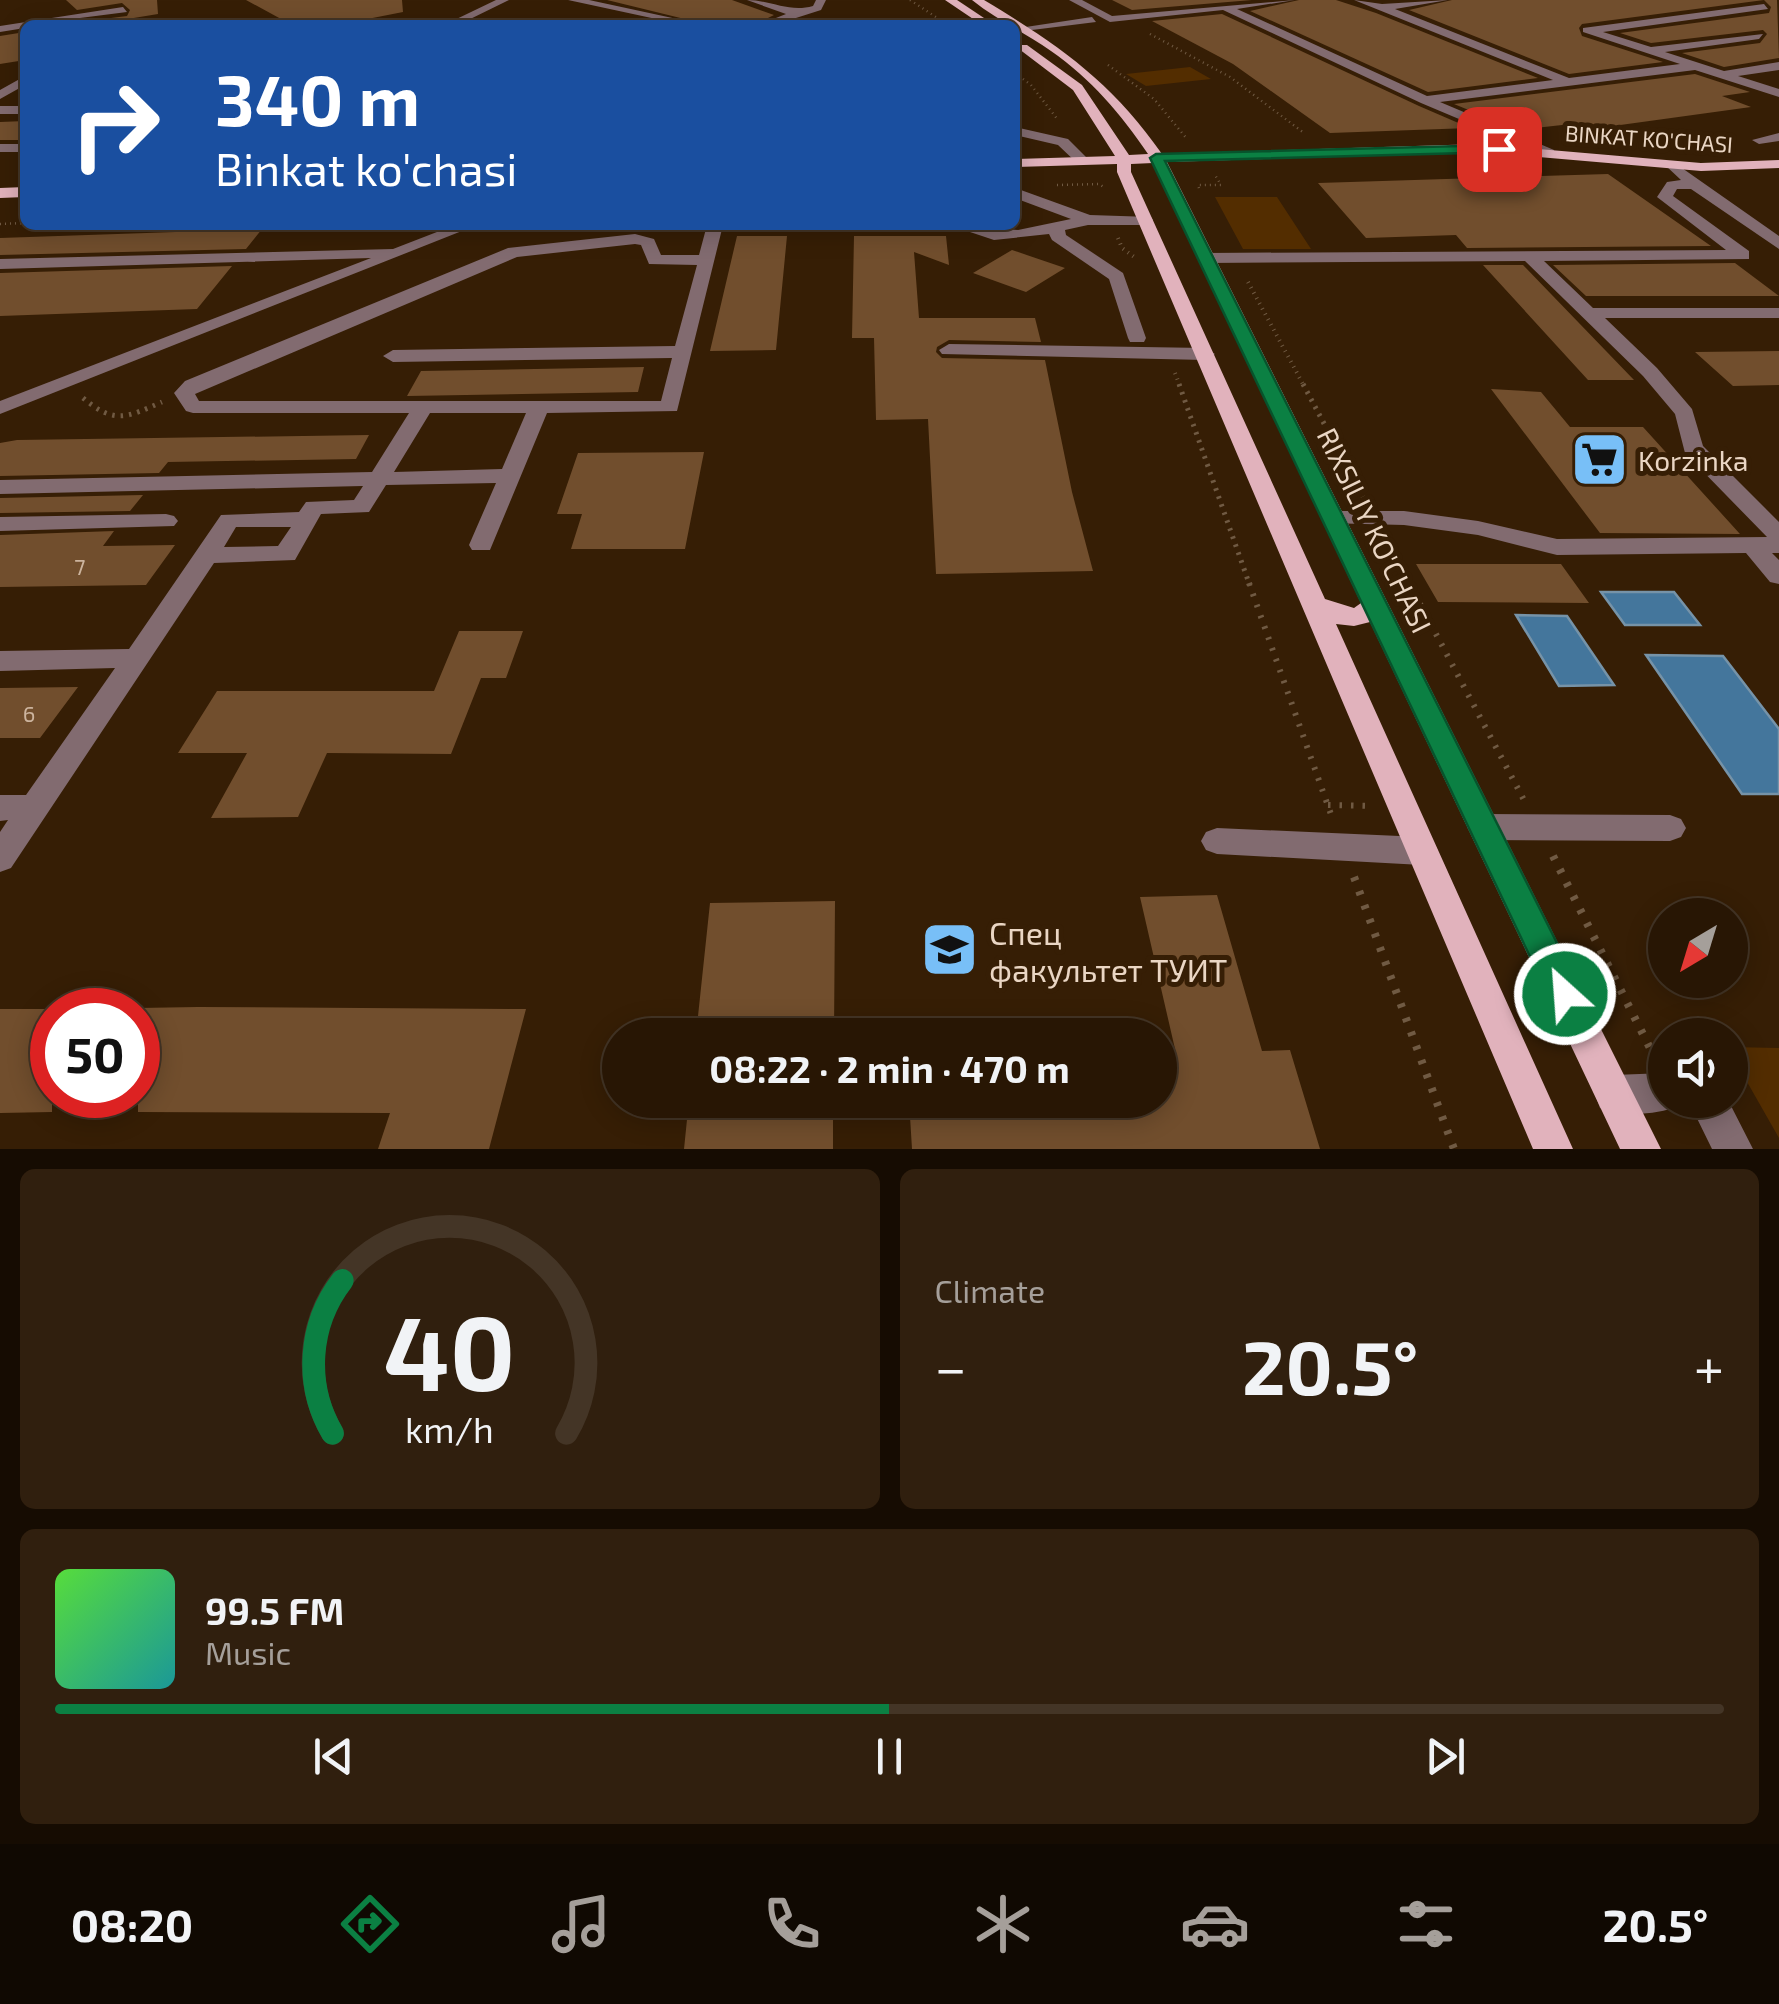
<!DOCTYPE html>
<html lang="en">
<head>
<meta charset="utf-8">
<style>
	body { margin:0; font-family:"Exo 2",sans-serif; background:#301f0e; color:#f1f3f6; height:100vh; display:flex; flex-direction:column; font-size:38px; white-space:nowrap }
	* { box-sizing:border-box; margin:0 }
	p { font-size:32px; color:#a59f9a }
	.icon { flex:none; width:55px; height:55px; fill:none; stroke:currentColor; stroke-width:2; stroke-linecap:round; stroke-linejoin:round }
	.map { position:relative; height:1149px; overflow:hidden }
	.side { display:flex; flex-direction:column; gap:20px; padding:20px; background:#160c02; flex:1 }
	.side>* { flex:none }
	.hud { position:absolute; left:20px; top:20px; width:1000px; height:210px; border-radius:15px; box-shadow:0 5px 25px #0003,0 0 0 2px #443526; background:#1a4fa0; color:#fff; overflow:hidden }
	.needle { width:65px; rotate:218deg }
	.controls { position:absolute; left:1648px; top:898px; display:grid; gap:20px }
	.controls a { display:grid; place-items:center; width:100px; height:100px; border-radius:50%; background:#281604; box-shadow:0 5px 25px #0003,0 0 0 2px #443526; font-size:50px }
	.speed { position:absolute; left:30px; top:988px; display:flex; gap:20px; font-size:50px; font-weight:700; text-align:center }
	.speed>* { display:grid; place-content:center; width:130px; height:130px; border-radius:50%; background:#281604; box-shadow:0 5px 25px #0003,0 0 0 2px #443526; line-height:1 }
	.speed .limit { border:15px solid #d22; background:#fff; color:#111 }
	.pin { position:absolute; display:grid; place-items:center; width:85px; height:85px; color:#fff; margin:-42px; border-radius:20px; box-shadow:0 5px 15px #0006 }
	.me { position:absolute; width:110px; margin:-55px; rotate:334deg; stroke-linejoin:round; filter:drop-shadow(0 0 8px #0008) }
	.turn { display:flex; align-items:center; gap:35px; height:210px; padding:0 30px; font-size:45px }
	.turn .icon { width:130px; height:130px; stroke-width:2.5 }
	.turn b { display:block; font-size:70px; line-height:85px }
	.big { font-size:75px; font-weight:700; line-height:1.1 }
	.side .card { flex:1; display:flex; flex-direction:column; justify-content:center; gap:15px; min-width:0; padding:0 35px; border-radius:15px; background:#301f0e }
	.side .dial { align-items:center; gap:0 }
	.dial svg { height:260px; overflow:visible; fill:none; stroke:#443526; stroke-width:7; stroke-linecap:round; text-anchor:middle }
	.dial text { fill:#f1f3f6; stroke:none }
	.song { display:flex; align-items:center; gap:30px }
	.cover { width:120px; height:120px; border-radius:15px; background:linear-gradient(135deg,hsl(110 70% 55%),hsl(180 70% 35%)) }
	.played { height:10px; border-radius:5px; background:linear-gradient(90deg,#0b8043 50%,#443526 50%) }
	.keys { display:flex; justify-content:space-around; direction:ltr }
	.heat { display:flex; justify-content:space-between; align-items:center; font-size:55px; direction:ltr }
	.side .tiles { flex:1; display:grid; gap:20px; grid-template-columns:1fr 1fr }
	.card:last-child { grid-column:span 2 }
	.trip { position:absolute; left:602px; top:1018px; width:575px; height:100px; border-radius:50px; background:#281604; box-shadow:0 5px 25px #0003,0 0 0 2px #443526; font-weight:700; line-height:100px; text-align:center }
	.tab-bar { display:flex; height:160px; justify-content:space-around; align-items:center; background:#100902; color:#a59f9a }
	.tab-bar .icon { width:70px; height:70px }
	.tab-bar .active { color:#0b8043 }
	.tab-bar b { font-size:45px; color:#f1f3f6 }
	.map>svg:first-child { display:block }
	.green { fill:#532d00 }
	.water { fill:#44769c; stroke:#7693a8; stroke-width:2.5 }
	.building { fill:#714e2d }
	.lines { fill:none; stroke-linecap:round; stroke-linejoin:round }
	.path-far4 { stroke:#705a43; stroke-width:2.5; stroke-dasharray:1 4; stroke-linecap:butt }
	.path-far3 { stroke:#705a43; stroke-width:4; stroke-dasharray:1 5; stroke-linecap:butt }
	.path-far2 { stroke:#705a43; stroke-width:5; stroke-dasharray:2.5 6; stroke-linecap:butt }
	.path-far1 { stroke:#705a43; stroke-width:6; stroke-dasharray:2.5 9; stroke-linecap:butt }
	.path { stroke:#705a43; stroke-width:8; stroke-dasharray:4 11; stroke-linecap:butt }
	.minor { fill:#826b70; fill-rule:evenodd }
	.major { fill:#e1b2bc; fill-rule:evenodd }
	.route { fill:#0b8043; stroke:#07532c; stroke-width:2.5 }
	.labels { text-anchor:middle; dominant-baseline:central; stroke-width:10; stroke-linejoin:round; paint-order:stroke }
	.far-street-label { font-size:22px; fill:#ead6c4; stroke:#361e05 }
	.number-label { font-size:22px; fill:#ccb49e }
	.poi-label { font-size:28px; fill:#ead6c4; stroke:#361e05; text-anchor:start }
	.street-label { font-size:28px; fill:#ead6c4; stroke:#361e05 }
	.near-poi-label { font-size:32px; fill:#ead6c4; stroke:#361e05; text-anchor:start }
</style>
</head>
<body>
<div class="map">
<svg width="1779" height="1149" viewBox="0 0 1779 1149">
	<rect width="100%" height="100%" fill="#361e05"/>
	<path class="green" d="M1190,67L1211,79L1146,86L1126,74Z
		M1215,197H1277L1311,249H1243Z
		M1730,1047L1779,1048V1138L1730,1052Z"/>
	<path class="water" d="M1601,592H1674L1700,625H1625Z
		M1516,615L1567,616L1614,685L1559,686Z
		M1646,655L1723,656L1779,729V794H1742Z"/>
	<path class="building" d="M66,0H157L158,14L91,25L87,21L127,16L130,10L122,3L77,10Z
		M246,0H402L403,12L337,25H292Z
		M607,0H732L774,15L754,25H709Z
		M1112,0H1252L1132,10Z
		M1299,0H1336L1376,13L1538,78L1428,92L1250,11Z
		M1452,0H1777L1779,58L1724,67L1682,53L1760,43L1767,34L1763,30L1651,43L1620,33L1769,13L1771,7L1764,0L1582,24L1579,28L1582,36L1663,62L1569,74L1409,10Z
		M1222,14L1419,106L1470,128L1330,133L1233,64L1152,21Z
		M25,32V60L0,64V36Z
		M1695,74L1750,92L1722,96L1751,107L1584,130L1571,124L1517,130L1454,104Z
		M25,121V140H0V122Z
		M1608,174L1711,246L1467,248L1456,235L1366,238L1318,183Z
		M262,229L246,249L0,255V238Z
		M737,236H787L776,350L710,351Z
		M854,236H946L949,265L914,252L919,318H1035L1041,342L949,340L937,347L936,352L942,358L1045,360L1072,492L1093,571L936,574L928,419L876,420L874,338H852Z
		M1012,250L1065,268L1026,292L973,273Z
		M1735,263L1779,296H1586L1553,265Z
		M1483,265H1523L1634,380H1588Z
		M232,266L197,309L0,316V273Z
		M1779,351V385L1733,386L1695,352Z
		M644,367L638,392L407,396L421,371Z
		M1491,389L1541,392L1570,427H1643L1740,534L1600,533Z
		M369,435L356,459L168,462L159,473L0,476V443L17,440Z
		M704,452L685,549H571L582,514H557L578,453Z
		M143,495L130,511L0,513V498Z
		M114,531L103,546L175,545L146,585L0,587V535Z
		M1416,564H1561L1589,603L1438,602Z
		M459,631H523L506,678H481L451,754L327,753L298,817L211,818L247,753H178L217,691H434Z
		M78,687L40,738H0V688Z
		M1217,895L1262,1051L1290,1050L1320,1149H912L909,1100H1160V1062H1178L1140,897Z
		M835,901L834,1035H696L710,903Z
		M198,1007L526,1009L489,1149H378L390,1113L138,1112V1008Z
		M0,1009H52V1112L0,1113Z
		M689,1100H833V1149H684Z"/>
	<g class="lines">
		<path class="path-far4" d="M910,0L948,25
			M1150,34L1230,77L1304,133
			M1108,65L1154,99L1187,139
			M1015,73L1031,85L1058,120
			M1057,185L1099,184L1105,188
			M1199,188L1198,185H1221L1215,175
			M0,224L25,223"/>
		<path class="path-far3" d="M1118,238L1122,248L1137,259
			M1248,282L1304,386
			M1175,373L1180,386"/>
		<path class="path-far2" d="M1179,384L1250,586
			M1303,384L1363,497
			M83,398C115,425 127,417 162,402
			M1385,538L1410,586"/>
		<path class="path-far1" d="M1249,583L1333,820
			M1409,583L1525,802
			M1328,805L1371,806"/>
		<path class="path" d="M1553,856L1656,1060
			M1354,877L1454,1149"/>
		<path class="minor" d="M496,0H509L458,25H444Z
			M568,0H589L705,25H684Z
			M747,0C771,0 789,13 813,6L816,0H826L821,10L774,25H758L786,14Z
			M1069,0H1082L1112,16L1295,0L1237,9L1427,96L1553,80L1354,0L1382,4L1448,0L1395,9L1569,78L1680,64L1583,32V28L1764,4L1768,9L1603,32L1651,47L1763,34L1759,39L1665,52L1724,71L1779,62V70L1738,76L1779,89V97L1695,70L1440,102L1554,150V156L1549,157L1421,103L1223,10L1110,22Z
			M123,7L127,12L25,25V28L0,32V26Z
			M1092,17L1096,22L1024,31L1019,28Z
			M25,76V85L0,99V90Z
			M0,106H25V114H0Z
			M1015,127L1068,139L1090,161L1078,164L1058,145L1015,135Z
			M1779,133V141L1759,144L1752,140Z
			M0,144H25V152H0Z
			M1672,161L1779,236V249L1691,189H1677L1673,196L1749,251V259L1544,261L1593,308H1779V318H1605L1657,368L1692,409L1703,446L1779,522V553H1772L1779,560V584L1770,582L1746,553L1557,555L1478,535L1404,525L1325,523L1321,518L1333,511H1404L1478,521L1557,539L1767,537L1685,453L1675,414L1643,376L1525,261L1206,263L1198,258L1206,253L1726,250L1657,197L1667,182L1681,180L1665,165Z
			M1015,188L1090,215L1151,217L1153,220L1145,225H1088L1065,230L1066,235L1123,273L1146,338L1144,342H1130L1128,338L1109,279L1052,240L1049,234L994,240L949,225L1018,230L1071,219L1015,198Z
			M455,225H477L0,414V401L371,258L0,269V259L393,249Z
			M707,225H723L677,411L547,413L490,550H472L469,545L496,483L386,485L369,512L321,514L295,560L214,563L11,868L0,872V832L8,820L0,821V795H26L115,668L0,671V651L129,649L221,515L299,512L306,502L354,500L363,486L0,494V480L372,472L409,413H193L186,411L174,393L185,381L508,248L635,234L654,239L661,255H699ZM635,244L641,245L649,264L697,265L675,346L393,350L383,356L393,362L672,358L661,401H199L195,394L517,257ZM430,413H526L502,469L394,472ZM236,527H291L278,546L224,547Z
			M949,344L1205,348L1215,354L1205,360L942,354L939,350Z
			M166,514L174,516L178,521L174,526L0,531V517Z
			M1483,814L1670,815L1681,819L1686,828L1681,837L1670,841L1483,840L1472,836L1467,827L1472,818Z
			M1217,828L1422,837L1433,841L1438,851L1433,861L1422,865L1217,854L1206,850L1201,841L1206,832Z
			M1665,1073V1100H1681L1679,1106C1656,1115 1623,1117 1600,1108L1595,1094L1600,1080L1614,1075Z
			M1688,1100H1728L1753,1149H1712Z"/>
		<path class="major" d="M945,0H957L993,24L982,25Z
			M972,0H984C1059,45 1111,81 1162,154L1480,144L1701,163L1779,160V168L1701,171L1480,152L1167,162L1661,1149H1620L1370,622L1354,626L1336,624L1573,1149H1533L1117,172V164L1015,167V159L1115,156L1073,90L1019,49V45H1027L1082,85L1129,155L1148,154C1121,114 1091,79 1051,51C1024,32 997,20 972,0ZM1153,163L1361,603L1354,608L1325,599L1131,172V164Z
			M25,187V197L0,198V188Z"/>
	</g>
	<path class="route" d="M1499,145L1504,146V152L1165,161L1577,983L1581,994L1577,1005L1565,1009L1553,1005L1150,158L1156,154Z"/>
	<defs>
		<symbol id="supermarket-square" viewBox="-11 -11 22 22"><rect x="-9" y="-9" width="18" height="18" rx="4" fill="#78bff7" stroke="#361e05"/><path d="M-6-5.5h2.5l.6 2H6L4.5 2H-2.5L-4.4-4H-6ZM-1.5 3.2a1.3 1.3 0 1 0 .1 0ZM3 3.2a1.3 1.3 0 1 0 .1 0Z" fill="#111"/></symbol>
		<symbol id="university-square" viewBox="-11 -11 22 22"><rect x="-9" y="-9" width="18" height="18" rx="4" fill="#78bff7" stroke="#361e05"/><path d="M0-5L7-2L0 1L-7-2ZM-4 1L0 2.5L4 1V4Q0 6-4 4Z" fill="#111"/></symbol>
	</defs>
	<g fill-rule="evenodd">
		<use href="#supermarket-square" x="1568" y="428" width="63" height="63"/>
		<use href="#university-square" x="918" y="918" width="63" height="63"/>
	</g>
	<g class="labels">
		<g class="far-street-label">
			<text transform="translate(1649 138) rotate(4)">BINKAT KO'CHASI</text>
		</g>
		<g class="number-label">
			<text x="80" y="566">7</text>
			<text x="29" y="713">6</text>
		</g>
		<g class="poi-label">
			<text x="1638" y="460">Korzinka</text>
		</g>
		<g class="street-label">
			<text transform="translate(1375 530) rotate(64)">RIXSILIY KO'CHASI</text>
		</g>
		<g class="near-poi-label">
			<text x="989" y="932">Спец<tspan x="989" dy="37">факультет ТУИТ</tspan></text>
		</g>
	</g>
</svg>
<div class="controls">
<a><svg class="needle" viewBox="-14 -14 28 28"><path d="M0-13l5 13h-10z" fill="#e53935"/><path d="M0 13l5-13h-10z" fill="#a59f9a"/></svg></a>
<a><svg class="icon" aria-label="sound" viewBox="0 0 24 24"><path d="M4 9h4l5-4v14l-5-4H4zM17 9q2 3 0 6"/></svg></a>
</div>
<div class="speed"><div class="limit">50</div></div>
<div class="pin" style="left:1499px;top:149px;background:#d93025"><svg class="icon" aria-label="arrive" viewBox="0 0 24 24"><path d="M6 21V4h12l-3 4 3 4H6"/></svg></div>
<svg class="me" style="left:1565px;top:994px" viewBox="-20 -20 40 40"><circle r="17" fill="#0b8043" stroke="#fff" stroke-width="3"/><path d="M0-11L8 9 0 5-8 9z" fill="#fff"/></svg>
<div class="trip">08:22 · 2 min · 470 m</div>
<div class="hud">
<div class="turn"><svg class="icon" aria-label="right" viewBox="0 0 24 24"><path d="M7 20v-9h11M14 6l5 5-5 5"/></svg><div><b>340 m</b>Binkat ko'chasi</div></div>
</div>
</div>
<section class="side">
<div class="tiles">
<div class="card dial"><svg viewBox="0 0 100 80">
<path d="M14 69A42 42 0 1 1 86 69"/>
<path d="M14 69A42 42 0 0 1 17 22" stroke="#0b8043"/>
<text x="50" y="56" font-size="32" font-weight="700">40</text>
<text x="50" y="72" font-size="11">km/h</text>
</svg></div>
<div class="card"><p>Climate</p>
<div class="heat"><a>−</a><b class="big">20.5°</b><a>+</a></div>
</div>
<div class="card">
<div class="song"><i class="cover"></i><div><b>99.5 FM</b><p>Music</p></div></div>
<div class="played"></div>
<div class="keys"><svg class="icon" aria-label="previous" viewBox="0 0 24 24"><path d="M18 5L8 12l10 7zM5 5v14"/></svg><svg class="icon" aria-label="pause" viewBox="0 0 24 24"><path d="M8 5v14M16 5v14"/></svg><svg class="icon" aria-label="next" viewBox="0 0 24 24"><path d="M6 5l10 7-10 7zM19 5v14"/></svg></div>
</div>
</div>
</section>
<nav class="tab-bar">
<b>08:20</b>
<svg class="icon active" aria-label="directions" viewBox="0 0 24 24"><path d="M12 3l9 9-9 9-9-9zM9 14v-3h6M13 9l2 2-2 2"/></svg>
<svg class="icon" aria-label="music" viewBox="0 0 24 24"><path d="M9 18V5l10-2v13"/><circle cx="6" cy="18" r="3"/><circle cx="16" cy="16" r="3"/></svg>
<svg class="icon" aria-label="phone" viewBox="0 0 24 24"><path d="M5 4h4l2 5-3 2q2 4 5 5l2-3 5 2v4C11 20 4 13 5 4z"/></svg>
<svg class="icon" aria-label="climate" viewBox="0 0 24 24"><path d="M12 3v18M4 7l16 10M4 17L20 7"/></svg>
<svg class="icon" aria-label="car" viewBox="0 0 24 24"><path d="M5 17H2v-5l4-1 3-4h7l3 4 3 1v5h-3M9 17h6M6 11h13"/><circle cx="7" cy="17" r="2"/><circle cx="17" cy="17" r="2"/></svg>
<svg class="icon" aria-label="filters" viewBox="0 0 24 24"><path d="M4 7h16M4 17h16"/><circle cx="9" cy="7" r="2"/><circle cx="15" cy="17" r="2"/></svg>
<b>20.5°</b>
</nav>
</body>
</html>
